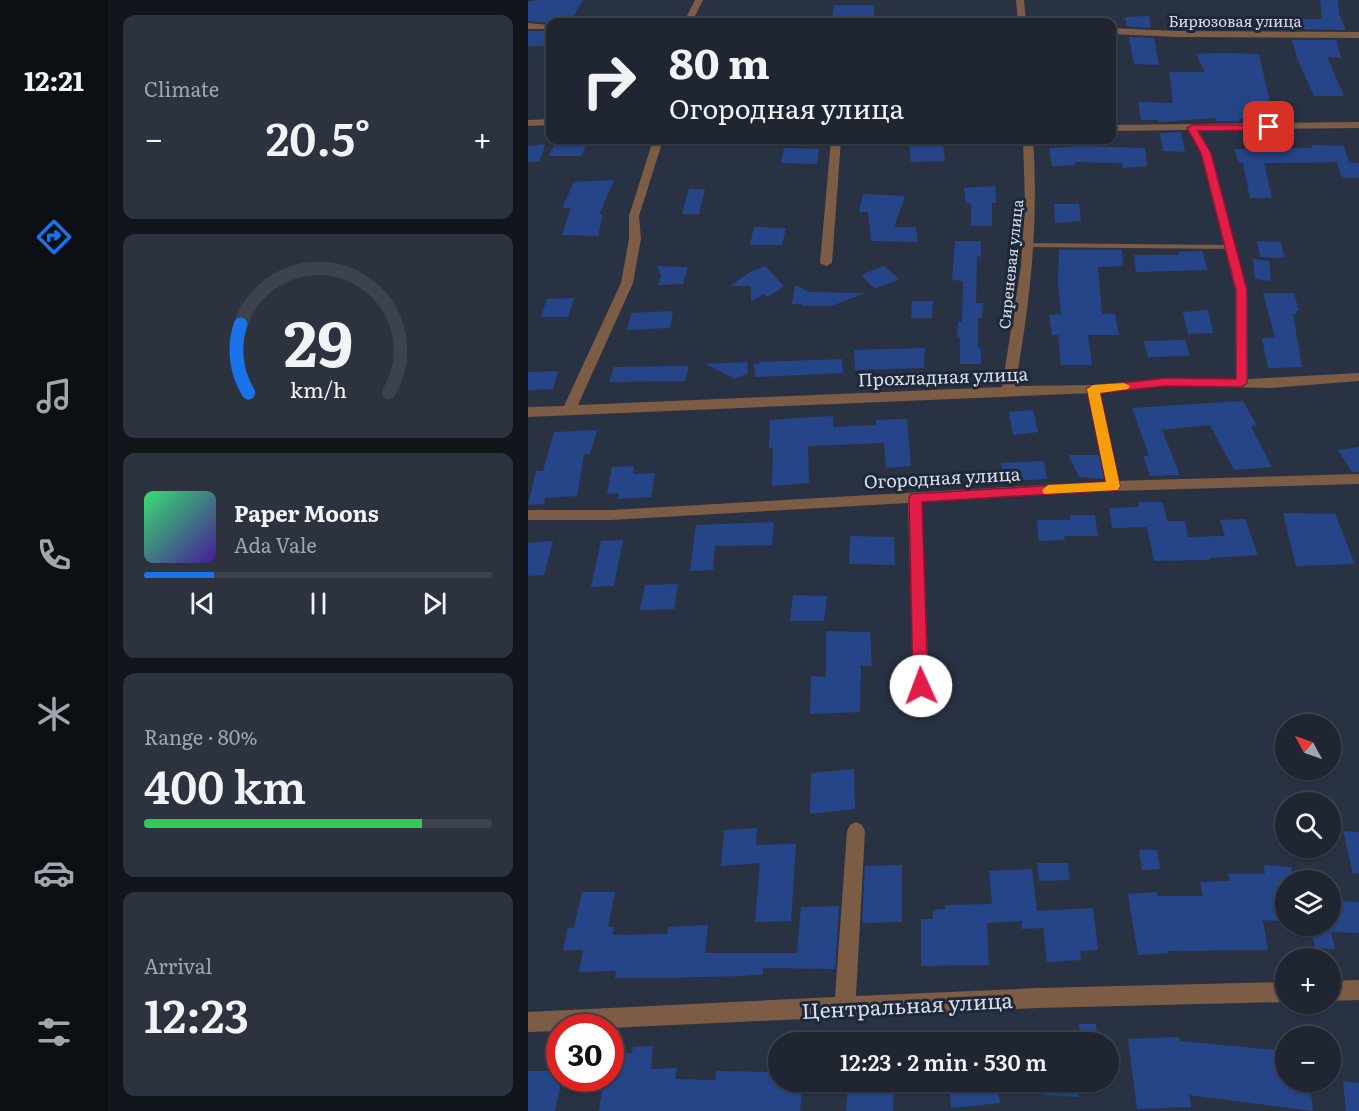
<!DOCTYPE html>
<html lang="en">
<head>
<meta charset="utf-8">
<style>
	body { margin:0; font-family:Literata,serif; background:#2c323e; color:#f1f3f6; height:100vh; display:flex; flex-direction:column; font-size:22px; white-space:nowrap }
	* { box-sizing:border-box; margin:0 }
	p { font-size:20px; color:#a1a5ac }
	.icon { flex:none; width:33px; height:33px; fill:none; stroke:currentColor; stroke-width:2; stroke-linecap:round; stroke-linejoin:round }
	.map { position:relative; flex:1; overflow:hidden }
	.sheet { display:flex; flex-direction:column; gap:15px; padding:15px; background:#11151c; width:420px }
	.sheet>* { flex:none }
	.hud { position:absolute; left:18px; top:18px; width:570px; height:126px; border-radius:12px; box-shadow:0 2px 4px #0004,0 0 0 2px #3c434d; background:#1f2632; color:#f1f3f6; overflow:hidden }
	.needle { width:39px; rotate:310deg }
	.tools { position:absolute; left:747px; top:714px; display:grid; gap:12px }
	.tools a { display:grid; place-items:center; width:66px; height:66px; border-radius:50%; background:#1f2632; box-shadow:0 2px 4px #0004,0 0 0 2px #3c434d; font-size:30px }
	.speed { position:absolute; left:18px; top:1014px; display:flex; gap:12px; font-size:30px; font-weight:700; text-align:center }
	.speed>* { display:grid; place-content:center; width:78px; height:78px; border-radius:50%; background:#1f2632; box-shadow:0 2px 4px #0004,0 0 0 2px #3c434d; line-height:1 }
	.speed .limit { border:9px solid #d22; background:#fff; color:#111 }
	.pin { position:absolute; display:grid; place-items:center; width:51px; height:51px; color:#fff; margin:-26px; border-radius:12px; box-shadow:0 3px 9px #0006 }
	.me { position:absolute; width:66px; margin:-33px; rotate:358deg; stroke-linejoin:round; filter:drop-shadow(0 0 4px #0008) }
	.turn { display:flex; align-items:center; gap:21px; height:126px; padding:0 24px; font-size:27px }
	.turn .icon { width:78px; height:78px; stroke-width:2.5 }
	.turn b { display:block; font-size:42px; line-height:51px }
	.big { font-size:45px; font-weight:600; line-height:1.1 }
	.sheet .widget { flex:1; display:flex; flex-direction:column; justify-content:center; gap:9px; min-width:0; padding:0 21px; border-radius:12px; background:#2c323e }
	.sheet .dial { align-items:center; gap:0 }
	.dial svg { height:156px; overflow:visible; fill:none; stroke:#3c434d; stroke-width:7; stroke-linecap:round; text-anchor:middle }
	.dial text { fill:#f1f3f6; stroke:none }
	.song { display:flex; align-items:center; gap:18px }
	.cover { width:72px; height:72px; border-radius:9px; background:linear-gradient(135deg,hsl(140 70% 55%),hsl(260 70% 35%)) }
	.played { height:6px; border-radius:3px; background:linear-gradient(90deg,#1a73e8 20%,#3c434d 20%) }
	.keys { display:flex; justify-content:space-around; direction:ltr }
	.heat { display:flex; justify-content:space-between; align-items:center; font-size:33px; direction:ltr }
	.charge { height:9px; border-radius:4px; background:linear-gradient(90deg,#34c759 80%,#3c434d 0) }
	.trip { position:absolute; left:240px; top:1032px; width:351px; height:60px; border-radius:30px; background:#1f2632; box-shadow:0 2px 4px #0004,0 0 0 2px #3c434d; font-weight:600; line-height:60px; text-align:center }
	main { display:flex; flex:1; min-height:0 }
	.tab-bar { display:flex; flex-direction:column; width:108px; justify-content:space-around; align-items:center; background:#0c0f14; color:#a1a5ac }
	.tab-bar .icon { width:42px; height:42px }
	.tab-bar .active { color:#1a73e8 }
	.tab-bar b { font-size:27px; color:#f1f3f6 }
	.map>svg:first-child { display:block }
	.building { fill:#264589 }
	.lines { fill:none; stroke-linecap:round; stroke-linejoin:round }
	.lane { fill:#7c5c45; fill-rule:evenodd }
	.street { fill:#7c5c45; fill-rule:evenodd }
	.route { fill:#e11d48; stroke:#92132f; stroke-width:1.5 }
	.slow { fill:#f59e0b }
	.labels { text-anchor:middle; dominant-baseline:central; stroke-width:6; stroke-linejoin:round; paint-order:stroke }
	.far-street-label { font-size:15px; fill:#d9dfea; stroke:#1f2839 }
	.street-label { font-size:18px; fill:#d9dfea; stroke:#1f2839 }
	.near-street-label { font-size:21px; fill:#d9dfea; stroke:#1f2839 }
</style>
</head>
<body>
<main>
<nav class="tab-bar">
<b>12:21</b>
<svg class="icon active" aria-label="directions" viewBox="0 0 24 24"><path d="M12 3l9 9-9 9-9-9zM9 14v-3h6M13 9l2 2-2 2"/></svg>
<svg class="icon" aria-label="music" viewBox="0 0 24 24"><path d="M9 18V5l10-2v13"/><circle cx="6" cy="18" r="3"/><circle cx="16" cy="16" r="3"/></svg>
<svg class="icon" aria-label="phone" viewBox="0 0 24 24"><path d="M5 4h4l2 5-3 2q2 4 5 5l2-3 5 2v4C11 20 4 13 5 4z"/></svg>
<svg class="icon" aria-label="climate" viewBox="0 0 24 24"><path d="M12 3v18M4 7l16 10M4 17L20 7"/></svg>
<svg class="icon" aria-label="car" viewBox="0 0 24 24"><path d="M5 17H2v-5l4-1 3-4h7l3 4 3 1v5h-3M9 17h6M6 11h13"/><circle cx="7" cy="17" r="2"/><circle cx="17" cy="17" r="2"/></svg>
<svg class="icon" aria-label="filters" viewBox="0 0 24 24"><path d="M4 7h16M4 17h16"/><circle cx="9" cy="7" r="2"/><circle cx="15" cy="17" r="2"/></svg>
</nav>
<section class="sheet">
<div class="widget"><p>Climate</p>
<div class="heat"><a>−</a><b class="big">20.5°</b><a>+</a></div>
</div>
<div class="widget dial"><svg viewBox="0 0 100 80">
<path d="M14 69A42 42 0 1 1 86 69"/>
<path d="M14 69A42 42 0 0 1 10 34" stroke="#1a73e8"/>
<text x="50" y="56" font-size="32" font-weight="700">29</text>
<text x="50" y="72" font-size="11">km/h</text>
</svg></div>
<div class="widget">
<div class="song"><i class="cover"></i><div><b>Paper Moons</b><p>Ada Vale</p></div></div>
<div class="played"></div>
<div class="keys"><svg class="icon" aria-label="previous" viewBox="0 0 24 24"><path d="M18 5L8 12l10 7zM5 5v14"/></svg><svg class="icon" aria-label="pause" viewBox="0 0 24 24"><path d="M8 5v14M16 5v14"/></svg><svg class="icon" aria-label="next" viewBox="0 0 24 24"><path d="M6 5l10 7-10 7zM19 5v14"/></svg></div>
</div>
<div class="widget"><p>Range · 80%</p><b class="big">400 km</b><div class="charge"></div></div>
<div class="widget"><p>Arrival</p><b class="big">12:23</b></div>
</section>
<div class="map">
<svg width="831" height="1111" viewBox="0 0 831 1111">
	<rect width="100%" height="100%" fill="#293243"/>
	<path class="building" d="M10,0H55L43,20L22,19V23L0,21V2Z
		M792,0H810L811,14L818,30L761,29L758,19H794Z
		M306,5H346V18L304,19Z
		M621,16L623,28L599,26L597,17Z
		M0,31H22V46H0Z
		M601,37L626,38L631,65L606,64Z
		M764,40H808L813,58L799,57L816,96H786L769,58Z
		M692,53L731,54L746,120L711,119L712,121H688L687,118L631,122L630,120H613L610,102L645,103L641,72H677L668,54Z
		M653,132L657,152L635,151L632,133Z
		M60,141L53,156H20L28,142Z
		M17,144L12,161L0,162V146Z
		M415,144L417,161L383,162L381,145Z
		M783,145L816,146L821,162L736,163L744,198H722L715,163H711L706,149L784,148Z
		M553,146L617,148L619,166L595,168L594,163L547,162L548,165L524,166L521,148Z
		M256,148L291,149L289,164L253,163Z
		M809,162L831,163V178H814Z
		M86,180L71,215H75L70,236L34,235L43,208H34L46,182Z
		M467,186L468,203H464V226H443V203H438L436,188Z
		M161,189H177L171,214H154Z
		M335,194L377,196L366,227H388L390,242L343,241L340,212H331Z
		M526,204H551L553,221L527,223Z
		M226,227L258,228L254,245H222Z
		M427,241H453V257L449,256L448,303H455L454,318H450V348H453V364H432V338H429L430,322H434L435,281L424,280Z
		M729,241L753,242L756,258L732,257Z
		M531,250H594L595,266L570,267L574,314H587L591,335H560L564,365H533L530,335H524L521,315L533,314L530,282Z
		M674,251L680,270L608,272L606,255H651L650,252Z
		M725,259L741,261L743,281L727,279Z
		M129,266L160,267L155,284L130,285L133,275Z
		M237,266L256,286L240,297L235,294L223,302V286H202L222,272Z
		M356,266L371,279L347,289L333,275Z
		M267,285L281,292L336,293L304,306H274L275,304H264Z
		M735,293H766L771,311H768L769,314H765L774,367L740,368L734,338H747Z
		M46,298L40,317H13L19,299Z
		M384,301H405L404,318H383Z
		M680,310L685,333L660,334L655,312Z
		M145,311L142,328L99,330L103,313Z
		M657,340L662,356L620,357L616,341Z
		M397,348L396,368L327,370L326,350Z
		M314,359L315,373L227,377L226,364H231L232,362Z
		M219,362L220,373L207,379L177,364Z
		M161,366L157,381L81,382L86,367Z
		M30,371L25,389L0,390V372Z
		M715,401L729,426L723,427L744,467L706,470L682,425L634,430L652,475L622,476L615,456H621L604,408Z
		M505,410L510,432L485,435L481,412Z
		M305,416V427L348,425V420L379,419L383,466L358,468L356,443L280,446L281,483L244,486L245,448H241L242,420Z
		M69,430L62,454H56L49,496L17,498L16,504L0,505L8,471H15L26,432Z
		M831,447V472H824L810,450Z
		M540,455H571L576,479L551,477Z
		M516,461L519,479L476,481L473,463Z
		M106,466L105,474L127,473L123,497L90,499L91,493L79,494L84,467Z
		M610,502H635L639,521H657L660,537L697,536L692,520L717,519L730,555L681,558V560L626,561L619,527L584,528L581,508L611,507Z
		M755,513L807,514L827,564L768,566Z
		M542,515H567L570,536H536L537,540L511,541L509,520H542Z
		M246,522L244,545L187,546L185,570L162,571L168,525Z
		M322,536L366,537L367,565L321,564Z
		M95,540L86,586L63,587L73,541Z
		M25,541L16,575L0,576V543Z
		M150,584L146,609L112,610L117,585Z
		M265,595L299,596L296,621H262Z
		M298,631L342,632L344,666H333L332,712L282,714L283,676L298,677Z
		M326,769L327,809L282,814L283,773Z
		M229,828L228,845L268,844L263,921L227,922L232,863L193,866L196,830Z
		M815,831L831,832V873L825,874Z
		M611,850H629L632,869L614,870Z
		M509,863H540L542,880L511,881Z
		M374,865V922L334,923L337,866Z
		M736,865L763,867L765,880H758V922L735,920L740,950L640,951L641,953L610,955L600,894L629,892L630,896H675L672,882L702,881L700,874H737Z
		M504,869L509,911L565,908L570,950L552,951L553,960L519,962L515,928L494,929V921L459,923L461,965L393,966V919H405V910L417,909V905L464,904L461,871Z
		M54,892H87L80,927H86L85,935L139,934L140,927L180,925L177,953H269L273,907L311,906L307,969L235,968V974L216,976L134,978H87L88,971L51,972L55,950H35L40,928H46Z
		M802,901L831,902V933L803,932L807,949L787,948L783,926H802V929Z
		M551,1024H568L569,1042H552Z
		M651,1037L652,1041L758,1051V1082H770L771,1085L782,1086L785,1111L661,1095L663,1107L609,1109L600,1039Z
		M125,1046L123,1069L149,1068L147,1079L187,1080L188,1071L250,1072V1082H275L272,1111H71L76,1078H82V1054L104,1053L105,1047Z
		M0,1071H32V1078H34L27,1111H0Z
		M815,1081L831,1083V1111H818Z
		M320,1082H366L365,1111H318Z
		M421,1082H469L472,1103L423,1108Z
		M516,1082H550L551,1097L516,1095Z"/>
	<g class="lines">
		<path class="lane" d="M497,243L702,245L706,247L702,249L500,247L496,245Z
			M565,386L570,389L590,486L585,490L580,486L560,389Z"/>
		<path class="street" d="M167,0H175L164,22H156Z
			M488,0H496L498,22H490Z
			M0,23L22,25V29H0Z
			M584,28L649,31L831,32V38L649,37L584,34Z
			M22,119V125L0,126V120Z
			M831,122V128L670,130L683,153L719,290L720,379L831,373V381L742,388L638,386L565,393L0,417V407L36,406L93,283L101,239V216L125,140H135L111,216L113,239L105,283L50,405L474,387L493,266L497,203L495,140H505C511,223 502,304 487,386L565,385L638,378L708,379L707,290L673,153L660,130L584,131V125Z
			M303,140H313L304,263L298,266L292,263Z
			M831,474V484L585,491L394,502L401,686L399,691L393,693L387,691L385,686L380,503L83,520H0V510H83L585,481Z
			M328,822L334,825L337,831L328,996L510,988L758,982V1002L510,1008L82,1028H32V1031L0,1032V1012L307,997L319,831L322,825Z
			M831,980V1000L802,1001V981Z"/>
	</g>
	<path class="route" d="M664,125H741L745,127L741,130L670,131L683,153L719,290V383L714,387L638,386L572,393L592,486L590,490L394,502L400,686L398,690L393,692L387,690L385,686L381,498L383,494L578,482L559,389L561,387L638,378L708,379V290L673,153L659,128Z"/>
	<path class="slow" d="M596,383L602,386L600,389L572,393L592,486L590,490L516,494L514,490L520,485L578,482L559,389L565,385Z"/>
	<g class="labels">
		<g class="far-street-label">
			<text x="707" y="20">Бирюзовая улица</text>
			<text transform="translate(482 264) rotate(-84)">Сиреневая улица</text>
		</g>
		<g class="street-label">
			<text transform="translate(415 376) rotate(-2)">Прохладная улица</text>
			<text transform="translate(414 477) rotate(-3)">Огородная улица</text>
		</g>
		<g class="near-street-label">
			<text transform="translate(379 1004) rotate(-3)">Центральная улица</text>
		</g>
	</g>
</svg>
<div class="tools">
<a><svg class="needle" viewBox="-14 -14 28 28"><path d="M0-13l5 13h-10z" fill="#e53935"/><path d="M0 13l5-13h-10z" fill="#a1a5ac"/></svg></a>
<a><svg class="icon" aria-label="search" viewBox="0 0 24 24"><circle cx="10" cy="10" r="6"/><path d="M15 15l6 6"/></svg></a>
<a><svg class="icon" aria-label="layers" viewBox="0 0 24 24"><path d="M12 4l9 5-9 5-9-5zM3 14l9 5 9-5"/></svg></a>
<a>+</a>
<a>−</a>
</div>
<div class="speed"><div class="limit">30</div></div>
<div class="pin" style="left:741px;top:127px;background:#d93025"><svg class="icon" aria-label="arrive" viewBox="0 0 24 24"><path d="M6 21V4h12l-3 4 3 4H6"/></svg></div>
<svg class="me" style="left:393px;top:686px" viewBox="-20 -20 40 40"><circle r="19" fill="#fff"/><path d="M0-13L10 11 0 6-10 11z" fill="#e11d48"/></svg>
<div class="trip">12:23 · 2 min · 530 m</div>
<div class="hud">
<div class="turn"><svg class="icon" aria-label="right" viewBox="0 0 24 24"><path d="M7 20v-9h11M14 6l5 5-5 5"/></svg><div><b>80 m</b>Огородная улица</div></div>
</div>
</div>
</main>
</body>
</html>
